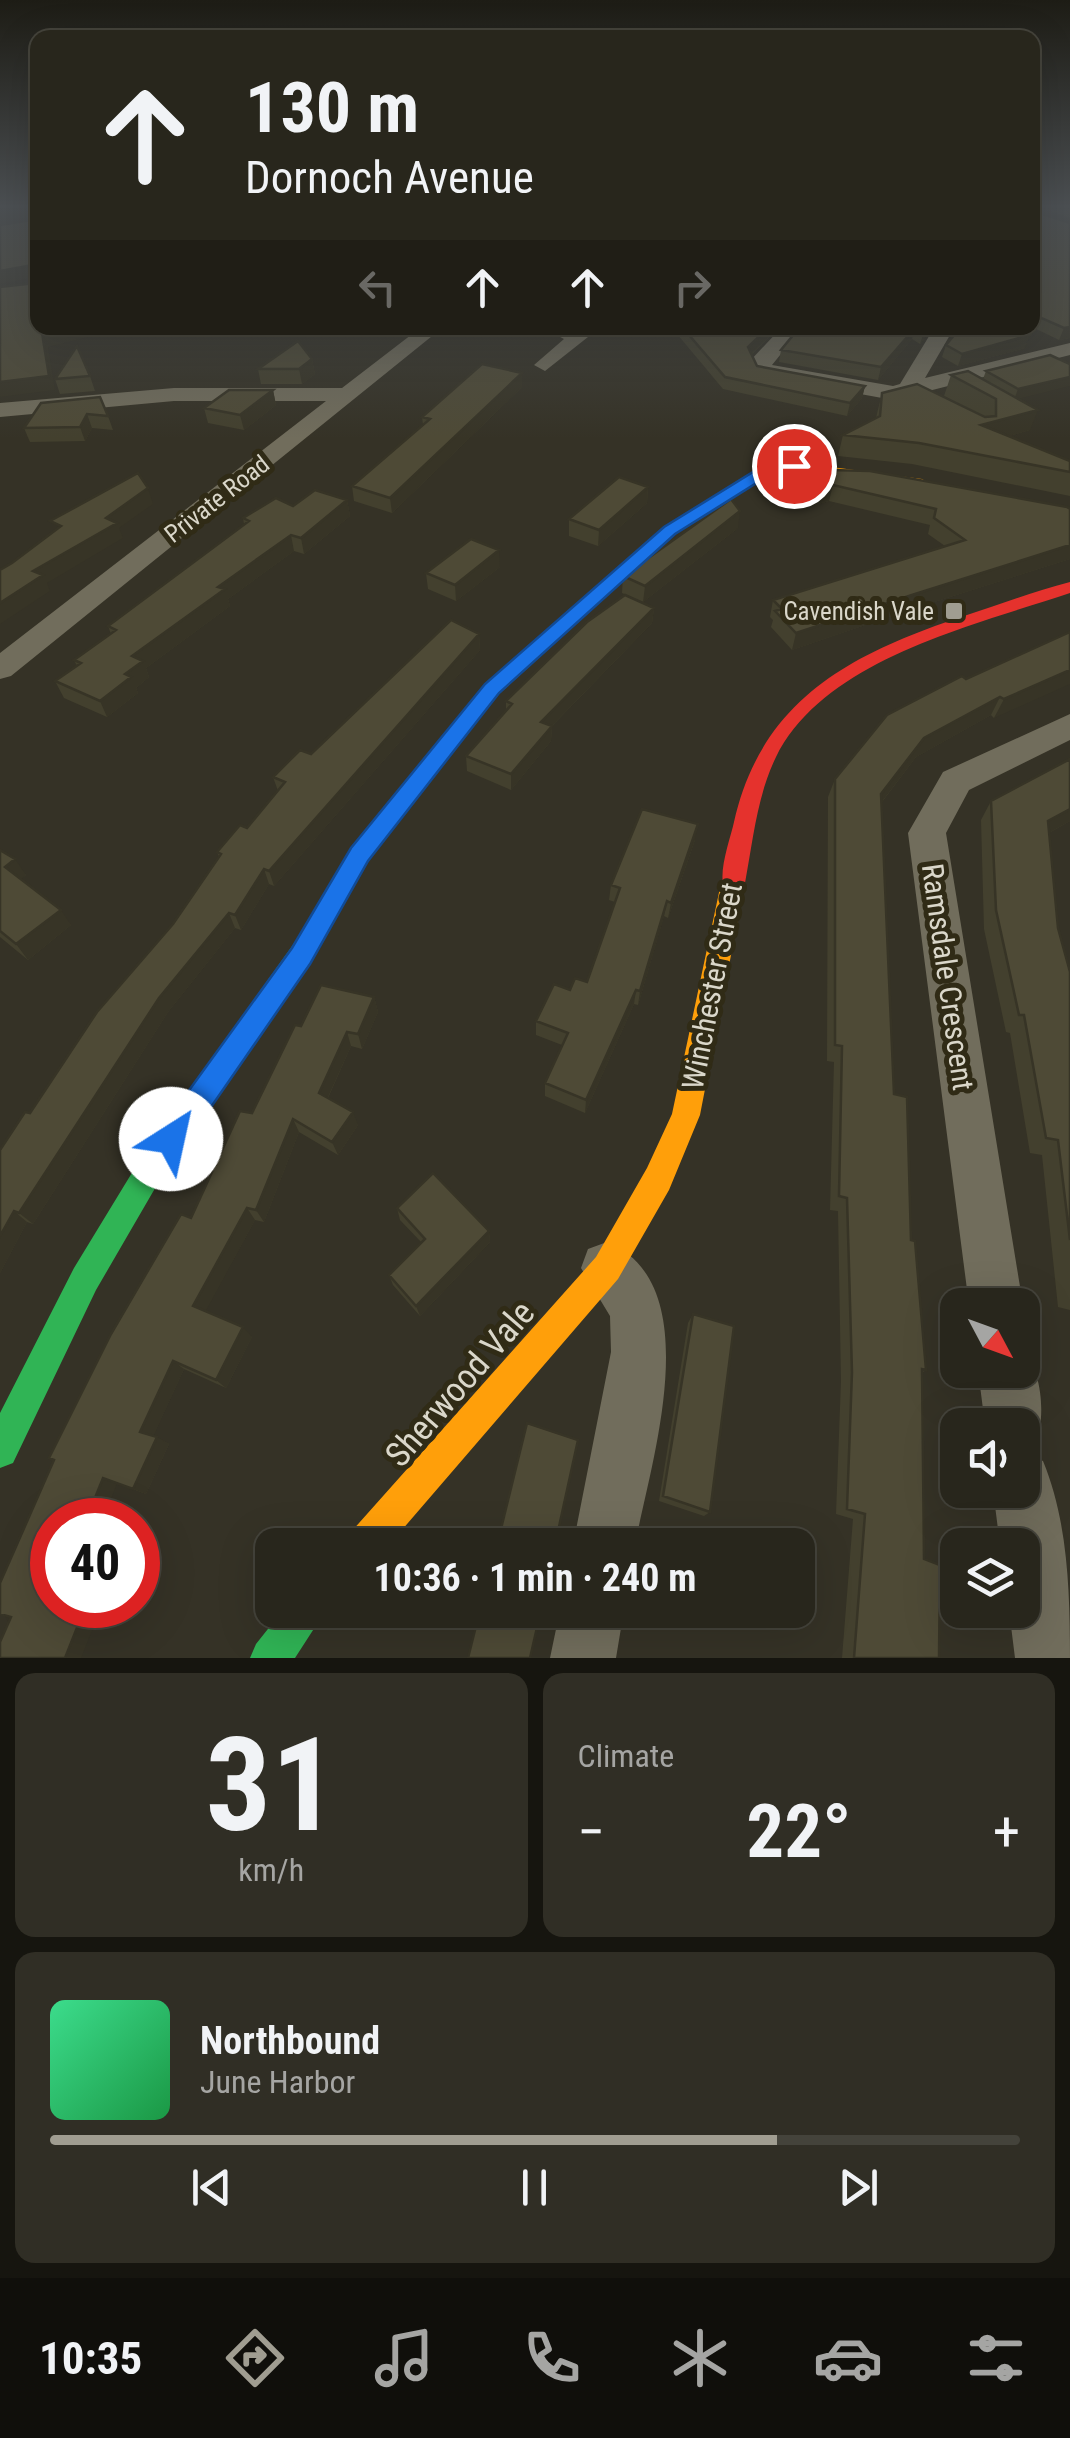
<!DOCTYPE html>
<html lang="en">
<head>
<meta charset="utf-8">
<style>
	body { margin:0; font-family:"Roboto Condensed",sans-serif; background:#302e25; color:#f1f3f6; height:100vh; display:flex; flex-direction:column; font-size:38px; white-space:nowrap }
	* { box-sizing:border-box; margin:0 }
	p { font-size:32px; color:#a5a5a3 }
	.icon { flex:none; width:55px; height:55px; fill:none; stroke:currentColor; stroke-width:2; stroke-linecap:round; stroke-linejoin:round }
	.map { position:relative; height:1658px; overflow:hidden }
	.side { display:flex; flex-direction:column; gap:15px; padding:15px; background:#16150f; flex:1 }
	.side>* { flex:none }
	.top-card { position:absolute; left:30px; top:30px; width:1010px; height:305px; border-radius:20px; box-shadow:0 10px 40px #0002,0 0 0 2px #44433b; background:#28261c; color:#f1f3f6; overflow:hidden }
	.needle { width:65px; rotate:131deg }
	.tools { position:absolute; left:940px; top:1288px; display:grid; gap:20px }
	.tools a { display:grid; place-items:center; width:100px; height:100px; border-radius:20px; background:#28261c; box-shadow:0 10px 40px #0002,0 0 0 2px #44433b; font-size:50px }
	.speed { position:absolute; left:30px; top:1498px; display:flex; gap:20px; font-size:50px; font-weight:700; text-align:center }
	.speed>* { display:grid; place-content:center; width:130px; height:130px; border-radius:50%; background:#28261c; box-shadow:0 10px 40px #0002,0 0 0 2px #44433b; line-height:1 }
	.speed .limit { border:15px solid #d22; background:#fff; color:#111 }
	.pin { position:absolute; display:grid; place-items:center; width:85px; height:85px; color:#fff; margin:-42px; border:5px solid #fff; border-radius:50%; box-shadow:0 2px 10px #0007 }
	.me { position:absolute; width:110px; margin:-55px; rotate:35deg; stroke-linejoin:round; filter:drop-shadow(0 0 8px #0008) }
	.turn { display:flex; align-items:center; gap:35px; height:210px; padding:0 50px; font-size:45px }
	.turn .icon { width:130px; height:130px; stroke-width:2.5 }
	.turn b { display:block; font-size:70px; line-height:85px }
	.lanes { display:flex; align-items:center; height:95px; padding:0 50px; background:#0003; justify-content:center; gap:50px; direction:ltr }
	.lanes .off { opacity:.35 }
	.big { font-size:75px; font-weight:700; line-height:1.1 }
	.side .widget { flex:1; display:flex; flex-direction:column; justify-content:center; gap:15px; min-width:0; padding:0 35px; border-radius:20px; background:#302e25 }
	.side .dial { align-items:center; gap:0 }
	.dial b { font-size:130px; line-height:1 }
	.song { display:flex; align-items:center; gap:30px }
	.cover { width:120px; height:120px; border-radius:15px; background:linear-gradient(135deg,hsl(150 70% 55%),hsl(140 70% 35%)) }
	.played { height:10px; border-radius:5px; background:linear-gradient(90deg,#a09d91 75%,#44433b 75%) }
	.keys { display:flex; justify-content:space-around; direction:ltr }
	.heat { display:flex; justify-content:space-between; align-items:center; font-size:55px; direction:ltr }
	.side .tiles { flex:1; display:grid; gap:15px; grid-template-columns:1fr 1fr }
	.widget:last-child { grid-column:span 2 }
	.trip { position:absolute; left:255px; top:1528px; width:560px; height:100px; border-radius:20px; background:#28261c; box-shadow:0 10px 40px #0002,0 0 0 2px #44433b; font-weight:700; line-height:100px; text-align:center }
	.menu { display:flex; height:160px; justify-content:space-around; align-items:center; background:#100f0b; color:#a5a5a3 }
	.menu .icon { width:70px; height:70px }
	.menu .selected { color:#a09d91 }
	.menu b { font-size:45px; color:#f1f3f6 }
	.map>svg:first-child { display:block }
	.lines { fill:none; stroke-linecap:round; stroke-linejoin:round }
	.street { fill:#716d5c; fill-rule:evenodd }
	.fast { fill:#30b455; fill-rule:evenodd }
	.slow { fill:#ff9f0a; fill-rule:evenodd }
	.jam { fill:#e5322d; fill-rule:evenodd }
	.wall { fill:#43402e }
	.shaded-wall { fill:#373426 }
	.building { fill:#4e4a36; stroke:#373426; stroke-width:2.5 }
	.route { fill:#1a73e8; stroke:#114b97; stroke-width:2.5 }
	.poi-dot { fill:#a09d91; stroke:#302b16; stroke-width:4 }
	.labels { text-anchor:middle; dominant-baseline:central; stroke-width:10; stroke-linejoin:round; paint-order:stroke }
	.far-street-label { font-size:25px; fill:#dad7ca; stroke:#302b16 }
	.far-poi-label { font-size:25px; fill:#dad7ca; stroke:#302b16; text-anchor:end }
	.street-label { font-size:30px; fill:#dad7ca; stroke:#302b16 }
	.near-street-label { font-size:35px; fill:#dad7ca; stroke:#302b16 }
</style>
</head>
<body>
<div class="map">
<svg width="1070" height="1658" viewBox="0 0 1070 1658">
	<rect width="100%" height="100%" fill="#353226"/>
	<g class="lines">
		<path class="street" d="M420,328H442L11,676L0,679V653L326,401H174L0,417V403L174,388H342Z
			M543,328H571L588,337L545,371L534,365L564,339Z
			M781,328H802L772,365L893,386L900,384L934,328H964L950,335L925,378L1070,343V355L893,400L756,375L749,362Z
			M1070,714V740L969,790L946,833L1023,1305H969L908,833L943,772Z
			M607,1242C710,1284 650,1464 635,1545H573L611,1352L610,1316L581,1268L588,1249Z
			M1022,1349C1043,1371 1046,1419 1035,1446L1022,1451V1425H985L978,1370H1022Z
			M1022,1452L1043,1461C1068,1521 1070,1593 1070,1658H1015L1009,1610H1022V1545H1000L993,1490H1022Z
			M560,1610H624L616,1658H550Z"/>
		<path class="fast" d="M309,932L318,935L321,942L318,949L161,1178L96,1290L13,1463L0,1468V1413L74,1268L141,1158L300,935Z
			M283,1610H326L295,1658H250L256,1644Z"/>
		<path class="slow" d="M794,462L922,479L930,484L922,489L794,470L763,478L676,533L499,694L367,861L318,949L309,952L300,949L297,942L300,935L351,849L485,684L664,527L753,472Z
			M733,874L741,876L745,883L700,1115L669,1190L618,1279L389,1545H345L351,1532L596,1257L647,1168L672,1114L721,883L725,876Z"/>
		<path class="jam" d="M1070,582V593C975,625 824,659 776,757C757,796 753,841 745,883L741,890H725C717,874 730,840 734,822C762,697 855,652 967,615C1001,604 1035,591 1070,582Z"/>
	</g>
	<path class="wall" d="M1032,207L1034,211L1070,338L1059,340L1032,327Z
		M1039,207H1070V218Z
		M672,328H778L752,354L757,366L865,386L862,398L847,416L723,389Z
		M799,328H932L920,344L912,339L878,380L779,362L781,350Z
		M946,345L1025,348L958,366L942,357Z
		M1050,355L1019,399L1030,430L1009,436L1070,461V496L912,464L838,456L843,435L876,418L882,393L980,415L944,396L951,375L983,379L986,371Z
		M312,359L315,374L302,384H261L258,369Z
		M90,376L95,391L60,394L55,379Z
		M522,387L392,513L354,501L352,486L423,425L422,417Z
		M273,390L276,405L244,430L208,423L204,408Z
		M41,403L108,416L113,430L92,428L85,441L30,442L24,428Z
		M790,469L1070,509V559L909,610L792,650L771,627L773,620L770,617L773,600L945,546L928,534L930,525L829,501L814,505L786,484Z
		M648,487L647,503L598,546L569,536V519Z
		M347,500L350,516L304,554L294,551L228,599L230,606L146,668L149,677L136,688L138,693L107,717L64,698L55,681L77,666L74,660L111,634L108,626L244,524L243,518L293,506Z
		M738,528L643,602L622,593L623,576Z
		M500,567L456,601L428,589L426,573Z
		M654,608L652,623L552,726L551,741L511,790L467,771L466,756L506,711V701Z
		M1070,632L994,718L991,715L916,757L882,802L894,1094L926,1370L922,1373L924,1559L939,1658H842L853,1519L836,1514L841,1381L838,1211L830,1210L834,1062L827,1061L828,797L835,779L966,679Z
		M479,634L480,650L274,886L269,884L241,930L235,928L168,1012L33,1224L27,1222L0,1273V1150L30,1113L173,924L219,857L217,852L247,828L278,791L273,777L311,754Z
		M1070,759V821L1049,833L1058,928L1070,972V1310L1058,1307L1042,1155L1030,1153L1010,1033L1006,1032L984,929L981,820L991,801Z
		M695,840L668,918L664,916L638,1005L634,1004L585,1113L545,1096V1083L562,1045L536,1035V1021L570,990L587,982L615,902L609,900L611,885Z
		M0,850L26,875L21,879L71,925L28,960L0,937Z
		M374,997L378,1012L362,1049L351,1046L328,1098L358,1125L338,1155L299,1132L264,1222L255,1220L205,1311L252,1337L226,1388L184,1369L153,1436L169,1444L146,1494L117,1483L0,1658L191,1218L301,1026Z
		M397,1208L489,1231L490,1242L420,1316L393,1285L389,1275L422,1243L400,1220Z
		M693,1314L710,1512L704,1516L659,1501L688,1323Z"/>
	<path class="shaded-wall" d="M18,207H34L38,217L0,221V209Z
		M33,265L38,277L0,284V271Z
		M1070,327V338L1059,340L1064,328Z
		M65,328H124L48,347L55,390L0,397V382L42,333Z
		M768,328H778L746,359L748,347Z
		M915,328L912,339L878,380L881,367Z
		M927,328H932L920,344L924,332Z
		M1030,335L1025,348L958,366L962,354Z
		M312,359L315,374L302,384L299,369Z
		M522,373V387L392,513L390,498Z
		M1070,377V386L1014,400L1018,389Z
		M865,386L862,398L847,416L850,403Z
		M273,390L276,405L244,430L240,415Z
		M1038,410L1030,430L974,446L981,425Z
		M87,414L92,428L85,441L80,427Z
		M833,485L829,501L814,505L818,490Z
		M648,487L647,503L598,546L599,530Z
		M148,488L153,504L119,528L123,538L47,583L50,591L0,624V603L33,571Z
		M347,500L350,516L304,554L301,538Z
		M740,511L738,528L643,602L645,586Z
		M291,535L294,551L228,599L230,606L146,668L149,677L136,688L138,693L107,717L100,701L125,674L132,656L218,587Z
		M1070,545V559L909,610L792,650L796,633L915,594Z
		M499,550L500,567L456,601L455,585Z
		M654,608L652,623L541,737V722Z
		M479,634L480,650L274,886L269,871Z
		M1070,670V684L994,718L1004,699Z
		M1000,697L991,715L916,757L874,812L881,794L924,738Z
		M552,726L551,741L511,790V774Z
		M1070,809V821L1036,840L1048,821Z
		M698,824L695,840L668,918L671,903Z
		M15,859L26,875L16,884L5,867Z
		M264,869L269,884L241,930L235,915Z
		M667,901L664,916L638,1005L640,991Z
		M61,910L71,925L28,960L16,944Z
		M229,913L235,928L168,1012L33,1224L19,1213L159,998Z
		M636,990L634,1004L585,1113L586,1100Z
		M374,997L378,1012L362,1049L358,1034Z
		M347,1032L351,1046L324,1106L319,1093Z
		M353,1112L358,1125L338,1155L332,1142Z
		M293,1119L299,1132L264,1222L256,1210Z
		M247,1208L255,1220L203,1316L193,1306Z
		M14,1211L27,1222L0,1273V1236Z
		M489,1231L490,1242L420,1316L416,1306Z
		M243,1327L252,1337L226,1388L216,1380Z
		M173,1361L184,1369L152,1439L140,1432Z
		M157,1437L169,1444L146,1494L133,1489Z
		M103,1478L117,1483L103,1520H86Z
		M86,1605H102L81,1658H65Z"/>
	<path class="building" d="M1032,207H1034V211L1070,223V327L1064,328L1032,314Z
		M38,219V328H65L42,333L49,376L0,382V287L36,283L33,265L0,271V225Z
		M683,328H768L748,347L757,366L865,386L850,403L725,377Z
		M799,328H915L881,367L781,350Z
		M960,328H1016L1030,335L962,354L946,345Z
		M298,341L312,359L299,369H258Z
		M77,346L90,376L55,379Z
		M1050,355L1070,364V377L1018,389L986,371Z
		M482,364L522,373L390,498L352,486L430,419L422,417Z
		M968,371L1038,410L981,425L1070,461V472L919,443L843,435L880,416L882,393L917,384L985,417L996,416V399L951,375Z
		M229,390H273L240,415L204,408Z
		M100,397L108,416L87,414L80,427L24,428L41,403Z
		M790,469L870,471L1067,507L1070,509V545L915,594L796,633L775,611L782,609L773,600L965,540L934,518L936,509L833,485L818,490Z
		M138,473L148,488L106,518L117,523L33,571L43,575L0,603V570L12,563L61,526L50,521Z
		M619,477L648,487L599,530L569,519Z
		M315,490L347,500L301,538L291,535L218,587L225,589L132,656L143,661L125,674L131,677L100,701L55,681L81,663L74,660L116,630L108,626L249,521L243,518L276,498L293,506Z
		M731,499L740,511L645,586L623,576Z
		M471,539L499,550L455,585L426,573Z
		M625,595L654,608L541,722L552,726L511,774L466,756L512,704L506,701L587,622Z
		M451,620L479,634L269,871L264,869L235,915L229,913L159,998L19,1213L14,1211L0,1236V1150L25,1112L30,1113L97,1012L173,924L221,854L217,852L240,825L247,828L285,782L273,777L300,750L311,754Z
		M1070,632V670L1004,699L1000,697L924,738L881,794L894,1094L907,1097L911,1240L915,1241L926,1370L922,1369L924,1559L940,1565L939,1658H854L865,1514L847,1509L852,1372L847,1198L839,1196L842,1046L835,1045V779L887,715L962,676L966,679Z
		M1070,759V809L1048,821L1058,928L1070,972V1240L1058,1140L1046,1138L1024,1015H1019L996,910L991,801Z
		M642,809L698,824L671,903L667,901L640,991L636,990L586,1100L545,1083L568,1033L536,1021L554,984L570,990L575,978L587,982L620,888L611,885Z
		M0,850L15,859L5,867L61,910L16,944L0,931Z
		M321,985L374,997L358,1034L347,1032L319,1093L353,1112L332,1142L293,1119L256,1210L247,1208L193,1306L243,1327L216,1380L173,1361L140,1432L157,1437L133,1489L103,1478L86,1520H52V1605H86L65,1658H0V1642L11,1617L0,1614V1583L54,1460L49,1458L111,1334L181,1214L191,1218L240,1111L252,1113L295,1025L301,1026Z
		M433,1173L489,1231L416,1306L389,1275L425,1239L397,1208Z
		M693,1314L734,1326L710,1512L663,1496Z
		M527,1423L578,1440L555,1545H497Z
		M480,1610H541L530,1658H468Z"/>
	<linearGradient id="sky" x2="0" y2="1"><stop stop-color="#1d1c15"/><stop offset="0.47" stop-color="#4b4f52"/><stop offset="1" stop-color="#4b4f52" stop-opacity="0"/></linearGradient>
	<rect width="1070" height="439" fill="url(#sky)"/>
	<path class="route" d="M794,462L802,466L799,470L763,479L675,534L499,693L368,861L310,964L182,1149L171,1153L161,1149L157,1139L161,1129L292,948L351,848L485,684L664,527L753,472Z"/>
	<rect class="poi-dot" x="944" y="601" width="20" height="20" rx="5"/>
	<g class="labels">
		<g class="far-street-label">
			<text transform="translate(217 499) rotate(-38)">Private Road</text>
		</g>
		<g class="far-poi-label">
			<text x="934" y="611">Cavendish Vale</text>
		</g>
		<g class="street-label">
			<text transform="translate(948 977) rotate(82)">Ramsdale Crescent</text>
			<text transform="translate(712 986) rotate(-79)">Winchester Street</text>
		</g>
		<g class="near-street-label">
			<text transform="translate(460 1384) rotate(-49)">Sherwood Vale</text>
		</g>
	</g>
</svg>
<div class="tools">
<a><svg class="needle" viewBox="-14 -14 28 28"><path d="M0-13l5 13h-10z" fill="#e53935"/><path d="M0 13l5-13h-10z" fill="#a5a5a3"/></svg></a>
<a><svg class="icon" aria-label="sound" viewBox="0 0 24 24"><path d="M4 9h4l5-4v14l-5-4H4zM17 9q2 3 0 6"/></svg></a>
<a><svg class="icon" aria-label="layers" viewBox="0 0 24 24"><path d="M12 4l9 5-9 5-9-5zM3 14l9 5 9-5"/></svg></a>
</div>
<div class="speed"><div class="limit">40</div></div>
<div class="pin" style="left:794px;top:466px;background:#d93025"><svg class="icon" aria-label="arrive" viewBox="0 0 24 24"><path d="M6 21V4h12l-3 4 3 4H6"/></svg></div>
<svg class="me" style="left:171px;top:1139px" viewBox="-20 -20 40 40"><circle r="19" fill="#fff"/><path d="M0-13L10 11 0 6-10 11z" fill="#1a73e8"/></svg>
<div class="trip">10:36 · 1 min · 240 m</div>
<div class="top-card">
<div class="turn"><svg class="icon" aria-label="ahead" viewBox="0 0 24 24"><path d="M12 20V5M6 11l6-6 6 6"/></svg><div><b>130 m</b>Dornoch Avenue</div></div>
<div class="lanes"><svg class="icon off" aria-label="left" viewBox="0 0 24 24"><path d="M17 20v-9H6M10 6l-5 5 5 5"/></svg><svg class="icon" aria-label="ahead" viewBox="0 0 24 24"><path d="M12 20V5M6 11l6-6 6 6"/></svg><svg class="icon" aria-label="ahead" viewBox="0 0 24 24"><path d="M12 20V5M6 11l6-6 6 6"/></svg><svg class="icon off" aria-label="right" viewBox="0 0 24 24"><path d="M7 20v-9h11M14 6l5 5-5 5"/></svg></div>
</div>
</div>
<section class="side">
<div class="tiles">
<div class="widget dial"><b>31</b><p>km/h</p></div>
<div class="widget"><p>Climate</p>
<div class="heat"><a>−</a><b class="big">22°</b><a>+</a></div>
</div>
<div class="widget">
<div class="song"><i class="cover"></i><div><b>Northbound</b><p>June Harbor</p></div></div>
<div class="played"></div>
<div class="keys"><svg class="icon" aria-label="previous" viewBox="0 0 24 24"><path d="M18 5L8 12l10 7zM5 5v14"/></svg><svg class="icon" aria-label="pause" viewBox="0 0 24 24"><path d="M8 5v14M16 5v14"/></svg><svg class="icon" aria-label="next" viewBox="0 0 24 24"><path d="M6 5l10 7-10 7zM19 5v14"/></svg></div>
</div>
</div>
</section>
<nav class="menu">
<b>10:35</b>
<svg class="icon selected" aria-label="directions" viewBox="0 0 24 24"><path d="M12 3l9 9-9 9-9-9zM9 14v-3h6M13 9l2 2-2 2"/></svg>
<svg class="icon" aria-label="music" viewBox="0 0 24 24"><path d="M9 18V5l10-2v13"/><circle cx="6" cy="18" r="3"/><circle cx="16" cy="16" r="3"/></svg>
<svg class="icon" aria-label="phone" viewBox="0 0 24 24"><path d="M5 4h4l2 5-3 2q2 4 5 5l2-3 5 2v4C11 20 4 13 5 4z"/></svg>
<svg class="icon" aria-label="climate" viewBox="0 0 24 24"><path d="M12 3v18M4 7l16 10M4 17L20 7"/></svg>
<svg class="icon" aria-label="car" viewBox="0 0 24 24"><path d="M5 17H2v-5l4-1 3-4h7l3 4 3 1v5h-3M9 17h6M6 11h13"/><circle cx="7" cy="17" r="2"/><circle cx="17" cy="17" r="2"/></svg>
<svg class="icon" aria-label="filters" viewBox="0 0 24 24"><path d="M4 7h16M4 17h16"/><circle cx="9" cy="7" r="2"/><circle cx="15" cy="17" r="2"/></svg>
</nav>
</body>
</html>
